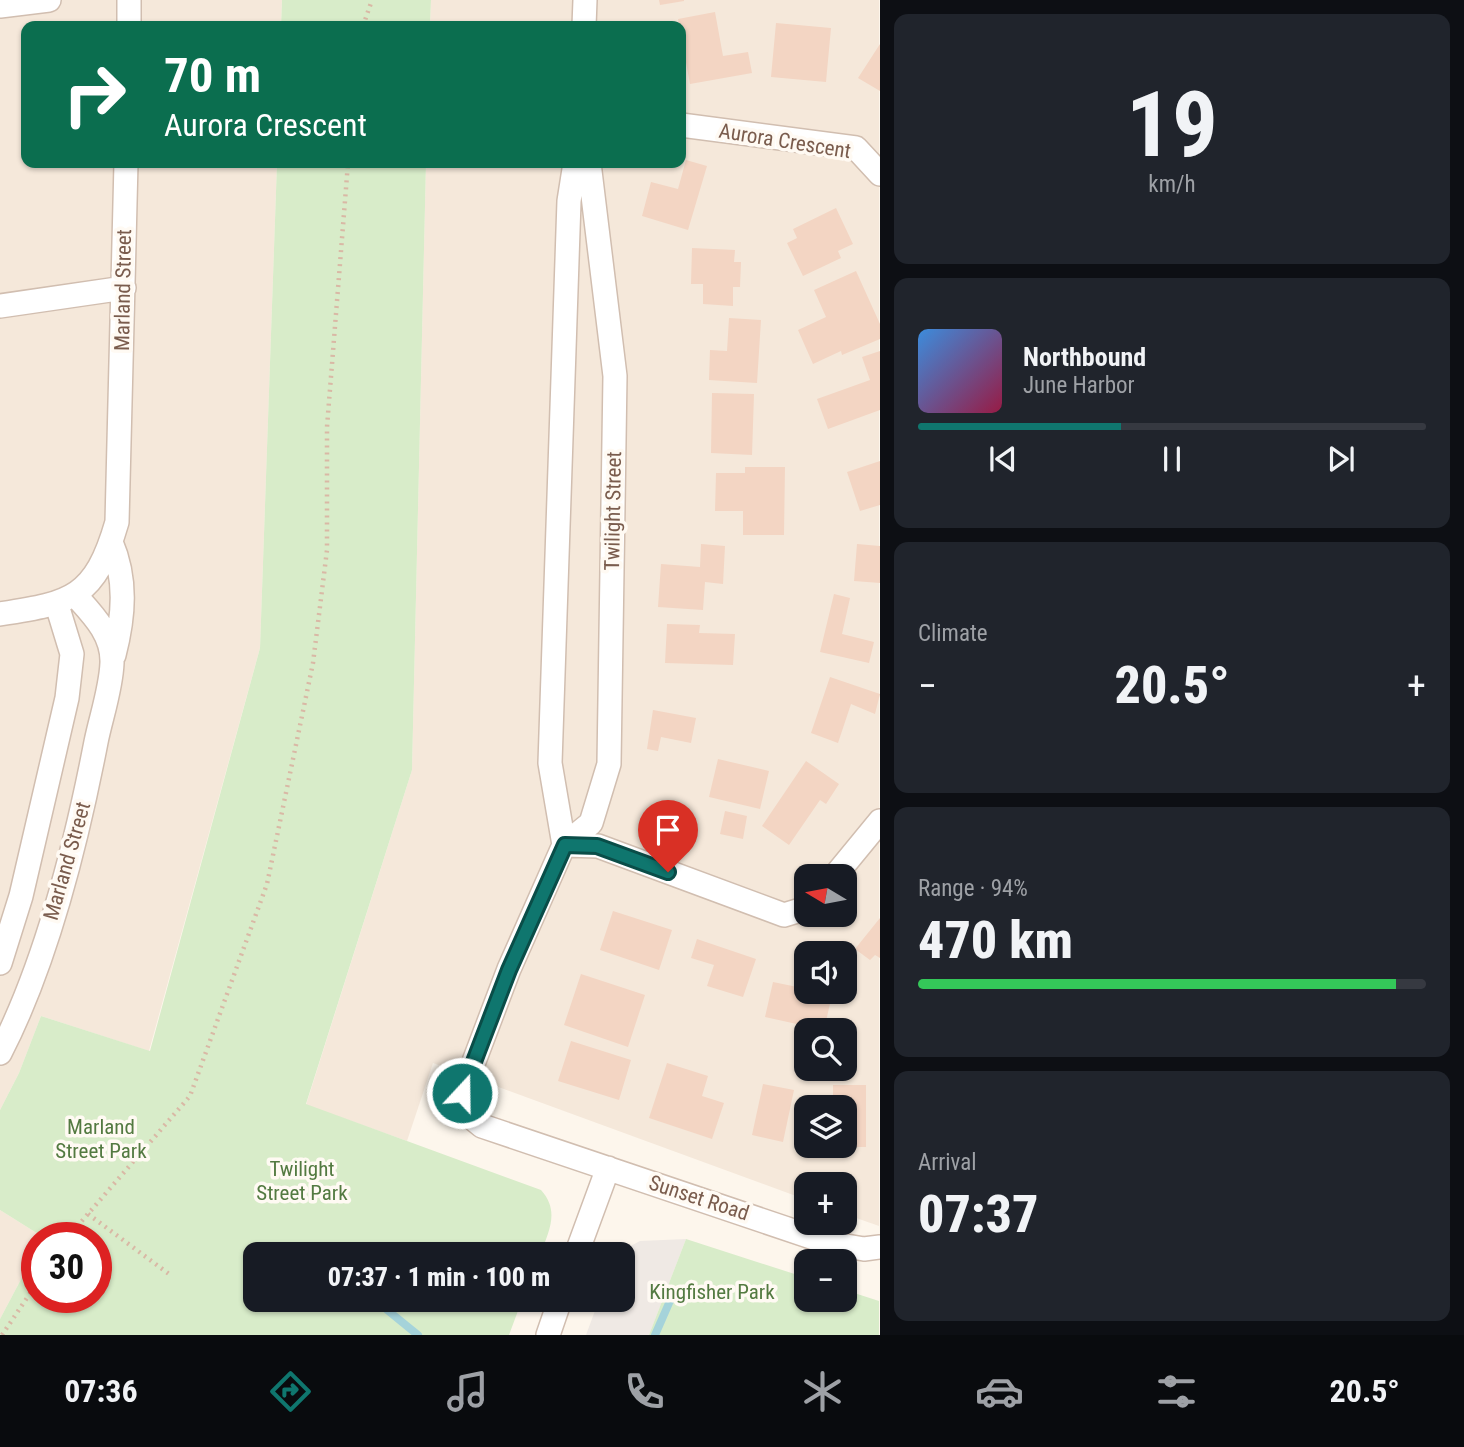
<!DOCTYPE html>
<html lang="en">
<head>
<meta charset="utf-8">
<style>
	body { margin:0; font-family:"Roboto Condensed",sans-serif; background:#20242c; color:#f1f3f6; height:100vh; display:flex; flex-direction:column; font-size:26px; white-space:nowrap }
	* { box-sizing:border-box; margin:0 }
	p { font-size:23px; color:#9ea1a6 }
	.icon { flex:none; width:38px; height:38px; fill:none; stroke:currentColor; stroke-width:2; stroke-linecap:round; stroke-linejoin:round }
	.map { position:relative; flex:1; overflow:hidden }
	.side { display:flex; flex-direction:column; gap:14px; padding:14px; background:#0d0f14; width:584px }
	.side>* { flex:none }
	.guide { position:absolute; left:21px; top:21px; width:665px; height:147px; border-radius:14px; box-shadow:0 2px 5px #0004; background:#0b6e4f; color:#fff; overflow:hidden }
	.needle { width:46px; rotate:280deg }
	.tools { position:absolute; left:794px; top:864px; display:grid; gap:14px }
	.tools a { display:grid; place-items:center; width:63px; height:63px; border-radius:14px; background:#171b24; box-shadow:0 2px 5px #0004; font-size:35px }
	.speed { position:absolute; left:21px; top:1222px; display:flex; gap:14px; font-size:35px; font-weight:700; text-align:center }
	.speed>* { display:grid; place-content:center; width:91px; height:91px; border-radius:50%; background:#171b24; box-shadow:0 2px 5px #0004; line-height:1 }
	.speed .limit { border:10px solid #d22; background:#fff; color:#111 }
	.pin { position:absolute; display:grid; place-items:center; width:60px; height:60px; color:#fff; margin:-72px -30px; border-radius:50% 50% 50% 0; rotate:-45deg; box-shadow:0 0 7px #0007 }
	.pin .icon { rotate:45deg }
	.me { position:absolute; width:77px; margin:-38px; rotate:21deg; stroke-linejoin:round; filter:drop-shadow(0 0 5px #0008) }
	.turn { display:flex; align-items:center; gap:24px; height:147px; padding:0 28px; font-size:32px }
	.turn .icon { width:91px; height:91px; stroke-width:2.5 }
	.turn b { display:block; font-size:49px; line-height:60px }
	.big { font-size:52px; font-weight:800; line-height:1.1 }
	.side .tile { flex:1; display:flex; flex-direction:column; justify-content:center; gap:10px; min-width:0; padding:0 24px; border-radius:14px; background:#20242c }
	.side .dial { align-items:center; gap:0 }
	.dial b { font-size:91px; line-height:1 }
	.song { display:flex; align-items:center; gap:21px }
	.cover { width:84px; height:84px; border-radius:10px; background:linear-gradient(135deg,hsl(210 70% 55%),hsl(340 70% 35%)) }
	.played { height:7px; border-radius:4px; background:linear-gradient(90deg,#0f766e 40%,#363941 40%) }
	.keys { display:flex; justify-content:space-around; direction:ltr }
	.heat { display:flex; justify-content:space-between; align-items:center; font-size:38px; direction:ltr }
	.charge { height:10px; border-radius:5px; background:linear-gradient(90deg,#34c759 94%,#363941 0) }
	.trip { position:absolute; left:243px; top:1242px; width:392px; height:70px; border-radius:14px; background:#171b24; box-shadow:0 2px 5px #0004; font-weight:800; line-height:70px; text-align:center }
	.dock { display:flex; height:112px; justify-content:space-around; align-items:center; background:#090b0e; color:#9ea1a6 }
	.dock .icon { width:49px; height:49px }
	.dock .selected { color:#0f766e }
	.dock b { font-size:32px; color:#f1f3f6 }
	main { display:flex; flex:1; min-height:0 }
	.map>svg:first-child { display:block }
	.residential { fill:#f5e8da; fill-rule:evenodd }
	.industrial { fill:#efe9e4 }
	.green { fill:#d8ecc9 }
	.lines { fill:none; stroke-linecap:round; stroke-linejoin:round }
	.stream { stroke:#a5d3da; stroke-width:8 }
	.building { fill:#f3d5c3 }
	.street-casing { stroke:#d1beb0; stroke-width:26 }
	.path { stroke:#d9b8a5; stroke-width:4.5; stroke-dasharray:2 5; stroke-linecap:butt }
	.street { stroke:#fff; stroke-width:23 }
	.route-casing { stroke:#0a4d48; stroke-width:18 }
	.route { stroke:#0f766e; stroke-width:12 }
	.labels { text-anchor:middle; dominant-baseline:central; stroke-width:7; stroke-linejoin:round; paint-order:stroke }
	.street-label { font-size:21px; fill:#7a5c4d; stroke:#fffaf3 }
	.park-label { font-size:21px; fill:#537a41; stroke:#fffaf3 }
</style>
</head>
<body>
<main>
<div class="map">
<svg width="880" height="1335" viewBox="0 0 880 1335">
	<rect width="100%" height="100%" fill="#fdf6ec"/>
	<path class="residential" d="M0,0H282L281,26H26V163H277L260,648L149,1051L41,1016L19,1073L0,1110Z
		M431,0H879V1226L845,1214V1185H807V1200L433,1063L407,1141L306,1105L412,770L426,163H681V26H430ZM807,877H845V915H807ZM807,954H845V992H807ZM807,1031H845V1069H807ZM807,1108H845V1146H807Z
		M0,1210L43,1237H37V1249L0,1319Z"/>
	<path class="industrial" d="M686,1239L649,1335H586L599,1300H623V1255H620L623,1250L640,1241Z"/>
	<path class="green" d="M282,0H431L430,26H281Z
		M277,163H426L412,770L306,1104L541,1190C560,1211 549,1231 540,1255H256V1300H522L509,1335H0V1319L37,1249V1297H96V1237H43L0,1210V1110L19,1073L41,1016L150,1051L260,648Z
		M686,1239L807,1278V1300H845V1290L879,1301V1335H649Z"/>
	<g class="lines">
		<path class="stream" d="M386,1309L418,1335
			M655,1335L673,1294"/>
	</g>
	<path class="building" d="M659,0H684V1L660,5Z
		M715,12L723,56L748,52L752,73L690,84L678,19Z
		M776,23L831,28L826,82L771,77Z
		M880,44V91L858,78Z
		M686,160L707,166L688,230L642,216L651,182L678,189Z
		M836,208L853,244L838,251L841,258L803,276L787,243L797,238L793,229Z
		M692,248L735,250L734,262H741L740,287H733V306L703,304V284H691Z
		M856,271L880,324V339L842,355L841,351L813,364L798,330L826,317L814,290Z
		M729,318L761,320L757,383L709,380L710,350L727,351Z
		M880,351V410L828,429L817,399L870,380L862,357Z
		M712,393L754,394L752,455L711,453Z
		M880,461V505L860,511L847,472Z
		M745,467H785L784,535H743V511H715L716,473H745Z
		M701,544L725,546L723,584L705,582L703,610L658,607L661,564L700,567Z
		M857,544L880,546V583L854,581Z
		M834,594L850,598L842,634L874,642L869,663L820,652Z
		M667,624L700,625L699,633L735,634L733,665L665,663Z
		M830,677L880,694L875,714L851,704L838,743L811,733Z
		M653,710L696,718L691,743L661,737L658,751L647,749Z
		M718,759L769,771L760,809L709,797Z
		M806,761L839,784L826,804L820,800L789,845L762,826Z
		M725,811L747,816L743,839L720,834Z
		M613,911L672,930L659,970L600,950Z
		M880,918V958L875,955L870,960L855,949Z
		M697,939L756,959L743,997L707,986L714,965L691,958Z
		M581,974L645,995L628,1047L564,1025Z
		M773,982L807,989V992L832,995L824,1030L765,1017Z
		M571,1041L631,1060L619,1100L558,1081Z
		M667,1063L708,1076L702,1096L724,1103L712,1139L649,1118Z
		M763,1084L794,1090L783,1142L752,1135Z
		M833,1085H866V1147H845V1108H833Z"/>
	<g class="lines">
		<defs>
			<path id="street" d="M0,6L49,0
				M129,26V0
				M584,26L585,0
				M681,125L856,148L880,174
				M575,163L569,201L550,763L564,845L509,969L462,1093L466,1113L482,1126L829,1243L864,1249L880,1247
				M0,306L124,288
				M111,542C127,579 124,616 114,655
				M0,614C72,603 95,598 117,522L126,163
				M564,845L591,823L609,764L615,376L589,163
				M564,845L598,846L784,915L807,908
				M834,877L880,821
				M0,963L21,896L67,698L72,654L57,605
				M0,1053C46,964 77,840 96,742C101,717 111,689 112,663C113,634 92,614 75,595
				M576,1255L608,1168
				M548,1335L560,1300"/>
		</defs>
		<use href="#street" class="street-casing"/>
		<path class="path" d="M363,26L372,0
			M88,1214L169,1274
			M68,1237L190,1096L267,884L313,663L327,550V427L348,163
			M2,1335L37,1283"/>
		<use href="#street" class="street"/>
	</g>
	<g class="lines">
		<defs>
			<path id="route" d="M462,1093L509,970L565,845L597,846L668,872"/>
		</defs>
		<use href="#route" class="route-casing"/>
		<use href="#route" class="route"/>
	</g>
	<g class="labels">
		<g class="street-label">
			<text transform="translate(785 141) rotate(9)">Aurora Crescent</text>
			<text transform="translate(123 290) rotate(-89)">Marland Street</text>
			<text transform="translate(613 511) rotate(-89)">Twilight Street</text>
			<text transform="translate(67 861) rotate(-74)">Marland Street</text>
			<text transform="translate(699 1198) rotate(18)">Sunset Road</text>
		</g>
		<g class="park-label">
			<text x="101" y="1127">Marland<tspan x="101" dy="24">Street Park</tspan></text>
			<text x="302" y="1169">Twilight<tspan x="302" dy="24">Street Park</tspan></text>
			<text x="712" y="1292">Kingfisher Park</text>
		</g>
	</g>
</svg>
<div class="tools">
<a><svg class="needle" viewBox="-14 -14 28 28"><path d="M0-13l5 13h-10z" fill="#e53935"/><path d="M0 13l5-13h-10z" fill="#9ea1a6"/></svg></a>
<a><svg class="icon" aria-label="sound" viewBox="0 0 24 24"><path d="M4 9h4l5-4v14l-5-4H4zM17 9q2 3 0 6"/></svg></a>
<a><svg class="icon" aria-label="search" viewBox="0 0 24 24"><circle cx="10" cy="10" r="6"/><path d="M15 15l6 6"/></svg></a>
<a><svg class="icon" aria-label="layers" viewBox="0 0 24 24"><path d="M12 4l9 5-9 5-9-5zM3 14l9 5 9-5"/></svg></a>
<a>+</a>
<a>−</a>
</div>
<div class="speed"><div class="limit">30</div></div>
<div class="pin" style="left:668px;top:872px;background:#d93025"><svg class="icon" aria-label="arrive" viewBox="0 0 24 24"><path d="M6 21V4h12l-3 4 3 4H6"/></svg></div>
<svg class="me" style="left:462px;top:1093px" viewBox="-20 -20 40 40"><circle r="17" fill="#0f766e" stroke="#fff" stroke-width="3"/><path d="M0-11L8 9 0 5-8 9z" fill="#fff"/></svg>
<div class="trip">07:37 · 1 min · 100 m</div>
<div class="guide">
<div class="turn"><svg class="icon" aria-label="right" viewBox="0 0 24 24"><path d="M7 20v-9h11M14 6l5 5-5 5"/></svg><div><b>70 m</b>Aurora Crescent</div></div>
</div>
</div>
<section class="side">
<div class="tile dial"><b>19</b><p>km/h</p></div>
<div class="tile">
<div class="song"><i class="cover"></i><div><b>Northbound</b><p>June Harbor</p></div></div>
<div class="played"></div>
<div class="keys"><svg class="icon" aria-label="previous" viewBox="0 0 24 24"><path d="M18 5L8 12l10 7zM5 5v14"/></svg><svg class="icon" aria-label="pause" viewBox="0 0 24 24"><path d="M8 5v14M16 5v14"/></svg><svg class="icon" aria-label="next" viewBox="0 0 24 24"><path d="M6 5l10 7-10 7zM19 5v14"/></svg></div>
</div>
<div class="tile"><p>Climate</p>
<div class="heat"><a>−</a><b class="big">20.5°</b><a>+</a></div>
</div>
<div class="tile"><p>Range · 94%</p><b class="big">470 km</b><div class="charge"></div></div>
<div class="tile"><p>Arrival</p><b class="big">07:37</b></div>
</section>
</main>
<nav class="dock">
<b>07:36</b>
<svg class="icon selected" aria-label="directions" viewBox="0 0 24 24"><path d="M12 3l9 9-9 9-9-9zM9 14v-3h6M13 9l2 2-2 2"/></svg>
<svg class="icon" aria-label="music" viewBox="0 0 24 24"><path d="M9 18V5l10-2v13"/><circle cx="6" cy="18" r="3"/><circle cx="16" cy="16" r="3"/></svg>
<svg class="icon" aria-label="phone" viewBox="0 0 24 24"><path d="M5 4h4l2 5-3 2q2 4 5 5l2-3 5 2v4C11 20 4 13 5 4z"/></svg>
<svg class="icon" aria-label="climate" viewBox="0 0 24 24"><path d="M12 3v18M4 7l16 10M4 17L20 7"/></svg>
<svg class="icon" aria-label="car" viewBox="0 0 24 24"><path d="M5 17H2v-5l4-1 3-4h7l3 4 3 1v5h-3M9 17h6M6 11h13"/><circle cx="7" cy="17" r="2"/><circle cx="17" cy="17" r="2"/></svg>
<svg class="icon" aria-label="filters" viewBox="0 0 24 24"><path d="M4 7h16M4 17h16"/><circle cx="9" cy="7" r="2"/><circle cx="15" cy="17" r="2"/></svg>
<b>20.5°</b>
</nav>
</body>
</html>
